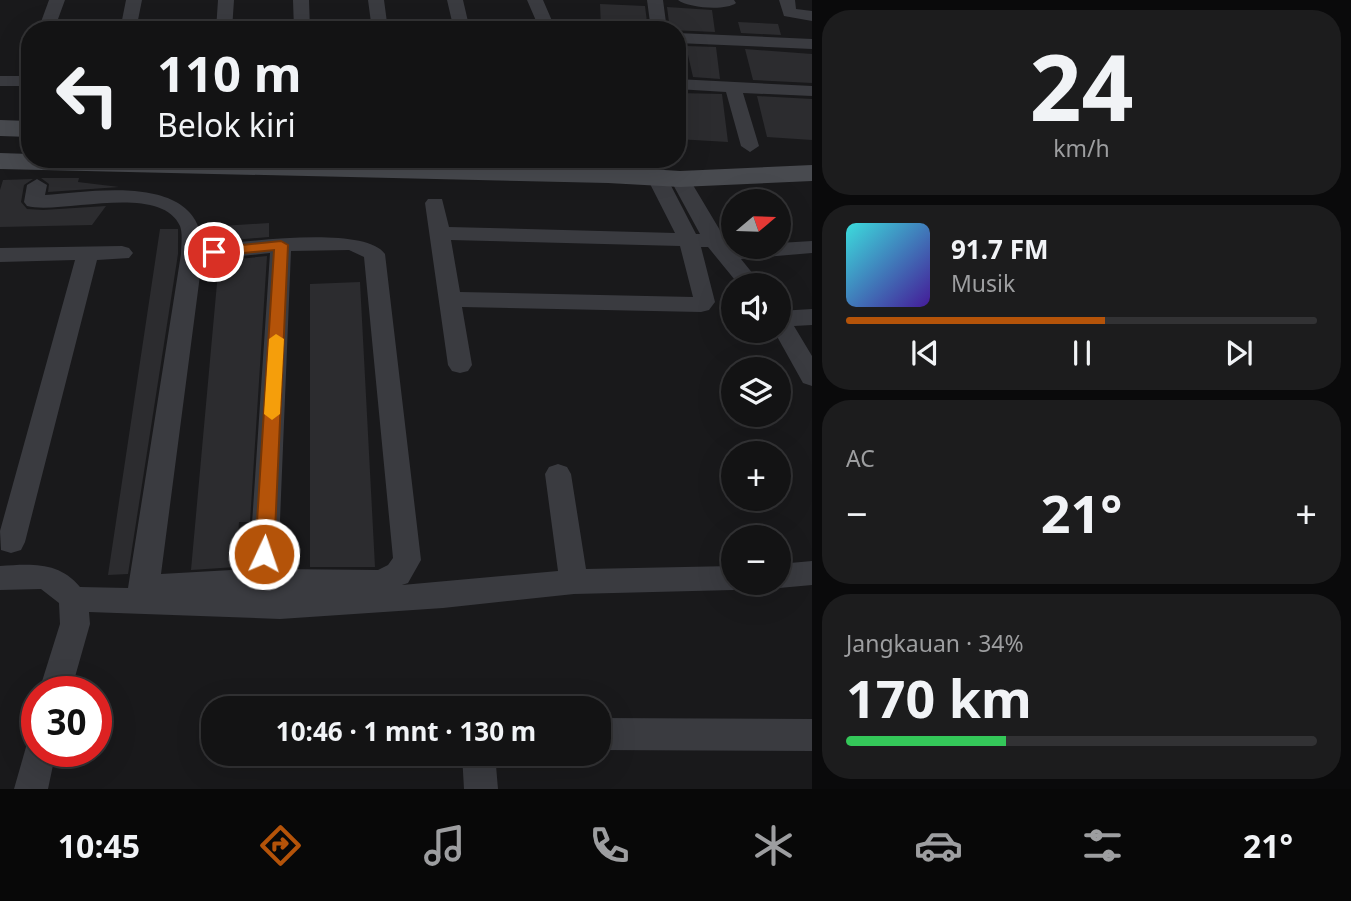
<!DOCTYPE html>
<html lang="id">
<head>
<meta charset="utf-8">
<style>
	body { margin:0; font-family:"Noto Sans",sans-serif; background:#1c1c1d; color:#f1f3f6; height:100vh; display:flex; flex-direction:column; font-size:26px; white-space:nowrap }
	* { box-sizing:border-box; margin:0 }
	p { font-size:23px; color:#9d9ea0 }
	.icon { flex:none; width:38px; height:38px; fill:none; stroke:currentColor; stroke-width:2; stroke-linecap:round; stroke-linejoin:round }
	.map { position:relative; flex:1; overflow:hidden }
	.sheet { display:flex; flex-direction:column; gap:10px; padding:10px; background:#0a0a0b; width:539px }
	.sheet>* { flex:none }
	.hud { position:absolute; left:21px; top:21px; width:665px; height:147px; border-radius:28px; box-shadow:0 7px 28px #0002,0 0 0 2px #323234; background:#131314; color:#f1f3f6; overflow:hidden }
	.needle { width:46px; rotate:71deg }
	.fabs { position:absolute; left:721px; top:189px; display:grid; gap:14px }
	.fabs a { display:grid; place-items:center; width:70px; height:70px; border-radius:50%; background:#131314; box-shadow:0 7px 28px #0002,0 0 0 2px #323234; font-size:35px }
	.speed { position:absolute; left:21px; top:676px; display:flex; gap:14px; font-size:35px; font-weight:700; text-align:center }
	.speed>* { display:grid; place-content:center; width:91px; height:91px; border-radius:50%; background:#131314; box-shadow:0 7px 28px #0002,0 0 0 2px #323234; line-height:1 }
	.speed .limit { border:10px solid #d22; background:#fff; color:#111 }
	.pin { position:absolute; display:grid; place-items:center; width:60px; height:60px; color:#fff; margin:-30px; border:4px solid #fff; border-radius:50%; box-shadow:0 2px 7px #0007 }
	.me { position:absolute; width:77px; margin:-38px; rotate:3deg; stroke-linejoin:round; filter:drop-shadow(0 0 5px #0008) }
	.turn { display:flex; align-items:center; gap:24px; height:147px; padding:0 21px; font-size:32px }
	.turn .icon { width:91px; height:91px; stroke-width:2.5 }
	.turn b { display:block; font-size:49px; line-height:60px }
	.big { font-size:52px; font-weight:700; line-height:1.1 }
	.sheet .widget { flex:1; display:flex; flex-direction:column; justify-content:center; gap:10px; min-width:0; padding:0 24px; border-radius:28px; background:#1c1c1d }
	.sheet .dial { align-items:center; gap:0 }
	.dial b { font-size:91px; line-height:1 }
	.song { display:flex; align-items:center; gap:21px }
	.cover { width:84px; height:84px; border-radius:10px; background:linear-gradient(135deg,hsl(180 70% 55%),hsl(260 70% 35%)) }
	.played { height:7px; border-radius:4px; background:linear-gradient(90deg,#b45309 55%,#323234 55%) }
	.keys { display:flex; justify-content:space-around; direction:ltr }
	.heat { display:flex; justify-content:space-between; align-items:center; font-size:38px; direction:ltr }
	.charge { height:10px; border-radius:5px; background:linear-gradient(90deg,#34c759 34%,#323234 0) }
	.trip { position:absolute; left:201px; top:696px; width:410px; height:70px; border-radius:28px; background:#131314; box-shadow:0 7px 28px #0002,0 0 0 2px #323234; font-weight:700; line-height:70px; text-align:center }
	.menu { display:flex; height:112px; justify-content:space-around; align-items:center; background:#080808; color:#9d9ea0 }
	.menu .icon { width:49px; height:49px }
	.menu .selected { color:#b45309 }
	.menu b { font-size:32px; color:#f1f3f6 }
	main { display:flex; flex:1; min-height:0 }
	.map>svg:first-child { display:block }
	.building { fill:#2c2c2f }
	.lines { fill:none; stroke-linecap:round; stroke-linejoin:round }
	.street { fill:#3a3b40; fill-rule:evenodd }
	.secondary { fill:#484a4f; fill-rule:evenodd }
	.route { fill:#b45309; stroke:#753606; stroke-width:2 }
	.slow { fill:#f59e0b }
</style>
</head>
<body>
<main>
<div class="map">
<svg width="812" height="789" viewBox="0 0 812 789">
	<rect width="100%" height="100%" fill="#19191b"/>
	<path class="building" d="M600,4L645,6L648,30L601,27Z
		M667,7L712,10L715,32L670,30Z
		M738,22L778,24L781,35L741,33Z
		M686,46L716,47L720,79L693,77Z
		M745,49L812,54V83L753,80Z
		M677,93L722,94L728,142L677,139Z
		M757,96L812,99V140L767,137Z
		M41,178H79L78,182L119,187L48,192L49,184Z
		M33,179L24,185L21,202L27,209L43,210L106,206L92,225L0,227V190L3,180Z
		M269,223V237L221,241L222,226Z
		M160,229H178V254L128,574L108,575Z
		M267,256L250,522H239L236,567L191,570L219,261Z
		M360,282L375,567H310V284Z"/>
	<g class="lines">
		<path class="street" d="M49,0H65L54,30H38Z
			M126,0H142L136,30H120Z
			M218,0H234L232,30H216Z
			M293,0H309L310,30H294Z
			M368,0H384L388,30H372Z
			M447,0H463L470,30H454Z
			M527,0H543L556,30H540Z
			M647,0H663L667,30H651Z
			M678,0H734L736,3C726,11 688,8 678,0Z
			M779,0H795L796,9L812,11V21L784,16Z
			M677,33L812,39V49L677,43Z
			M0,76H30V86H0Z
			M677,79L812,86V96L743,93L759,146L750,152L741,146L726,92L677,89Z
			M657,172L667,178L696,234H700L670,179L673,175H687L730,247H779V243L812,241V253L741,259L762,285H739L708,247H701L715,302L709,310L701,312L462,307L472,365L468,371L460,373L452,371L448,365L425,203L428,199H442L449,227L675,233L647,178ZM451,240L680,246L693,297L460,292Z
			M37,179L47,185L45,195C94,191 200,173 202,246C237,243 364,224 385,254L421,560L408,583L402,585L558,571L545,474L549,467L558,464L567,467L571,474L586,569L733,566V583H745L743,587L733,590L574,594L443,608L280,619L89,612L90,624L71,691H39L60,624L59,603L41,589L0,590V566C30,564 59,561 80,587L128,588L181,254C181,246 183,234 180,226C160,182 61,215 27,206L24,202L27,185ZM349,250L364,257L393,558L388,565L378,570L278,569L291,251ZM270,253L249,569L161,574L202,260Z
			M122,246L129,248L133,253L129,258L97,260L25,542L21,550L11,553L1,550L0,531L75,260L0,262V248Z
			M812,309V325L794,326L812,356V386L803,383L774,331H779V311Z
			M812,561V585L779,588L769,585L779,583V564Z
			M598,718L812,719V751L598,750Z
			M37,736V751H56L48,789H14L28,740Z
			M462,754H495L498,789H464Z"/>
		<path class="secondary" d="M0,120L30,121V137L0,136Z
			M0,153L30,154V159H280L592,166L590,159H617L619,167L680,171L812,165V181L680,187L608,183L0,169Z"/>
	</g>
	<path class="route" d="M281,241L288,245L274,554L271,560L264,562L258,560L255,554L274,250L214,256L207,252L214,248Z"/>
	<path class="slow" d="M276,334L284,339L280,414L272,420L264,414L269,339Z"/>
</svg>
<div class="fabs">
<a><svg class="needle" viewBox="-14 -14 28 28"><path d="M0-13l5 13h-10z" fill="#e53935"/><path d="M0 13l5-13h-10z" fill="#9d9ea0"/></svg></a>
<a><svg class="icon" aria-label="sound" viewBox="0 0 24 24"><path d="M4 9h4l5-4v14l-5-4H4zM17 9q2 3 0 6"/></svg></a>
<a><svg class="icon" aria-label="layers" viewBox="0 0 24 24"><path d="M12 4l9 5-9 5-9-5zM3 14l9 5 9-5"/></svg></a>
<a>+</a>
<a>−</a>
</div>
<div class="speed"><div class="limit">30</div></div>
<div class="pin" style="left:214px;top:252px;background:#d93025"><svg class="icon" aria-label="arrive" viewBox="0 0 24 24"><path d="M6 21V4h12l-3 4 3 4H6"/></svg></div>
<svg class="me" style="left:264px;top:554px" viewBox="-20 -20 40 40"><circle r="17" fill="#b45309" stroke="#fff" stroke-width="3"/><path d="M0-11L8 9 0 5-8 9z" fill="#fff"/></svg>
<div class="trip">10:46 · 1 mnt · 130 m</div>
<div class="hud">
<div class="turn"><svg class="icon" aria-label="left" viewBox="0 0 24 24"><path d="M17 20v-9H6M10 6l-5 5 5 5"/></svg><div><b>110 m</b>Belok kiri</div></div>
</div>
</div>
<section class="sheet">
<div class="widget dial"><b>24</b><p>km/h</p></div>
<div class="widget">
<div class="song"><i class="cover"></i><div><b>91.7 FM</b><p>Musik</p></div></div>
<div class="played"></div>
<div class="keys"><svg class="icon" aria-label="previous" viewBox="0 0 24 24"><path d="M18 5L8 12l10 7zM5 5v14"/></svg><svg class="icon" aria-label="pause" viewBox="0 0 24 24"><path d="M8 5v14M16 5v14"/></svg><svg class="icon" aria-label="next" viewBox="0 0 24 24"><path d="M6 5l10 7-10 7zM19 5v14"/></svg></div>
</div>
<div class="widget"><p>AC</p>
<div class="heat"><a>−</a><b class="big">21°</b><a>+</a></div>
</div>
<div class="widget"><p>Jangkauan · 34%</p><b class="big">170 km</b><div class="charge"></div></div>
</section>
</main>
<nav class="menu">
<b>10:45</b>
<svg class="icon selected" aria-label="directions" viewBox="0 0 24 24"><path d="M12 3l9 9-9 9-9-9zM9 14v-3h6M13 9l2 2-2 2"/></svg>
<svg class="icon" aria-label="music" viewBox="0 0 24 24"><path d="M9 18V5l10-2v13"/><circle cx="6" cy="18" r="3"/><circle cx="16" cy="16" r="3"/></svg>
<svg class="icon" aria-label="phone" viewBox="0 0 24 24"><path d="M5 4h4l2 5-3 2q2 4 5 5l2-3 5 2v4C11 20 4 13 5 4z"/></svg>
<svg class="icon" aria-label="climate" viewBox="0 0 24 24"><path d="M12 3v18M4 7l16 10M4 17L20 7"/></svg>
<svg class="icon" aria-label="car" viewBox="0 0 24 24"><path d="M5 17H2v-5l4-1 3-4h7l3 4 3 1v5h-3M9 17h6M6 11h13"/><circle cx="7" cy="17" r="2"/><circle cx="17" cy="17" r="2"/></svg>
<svg class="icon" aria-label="filters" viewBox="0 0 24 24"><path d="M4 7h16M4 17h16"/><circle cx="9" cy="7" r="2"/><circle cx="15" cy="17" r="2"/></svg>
<b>21°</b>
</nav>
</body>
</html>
